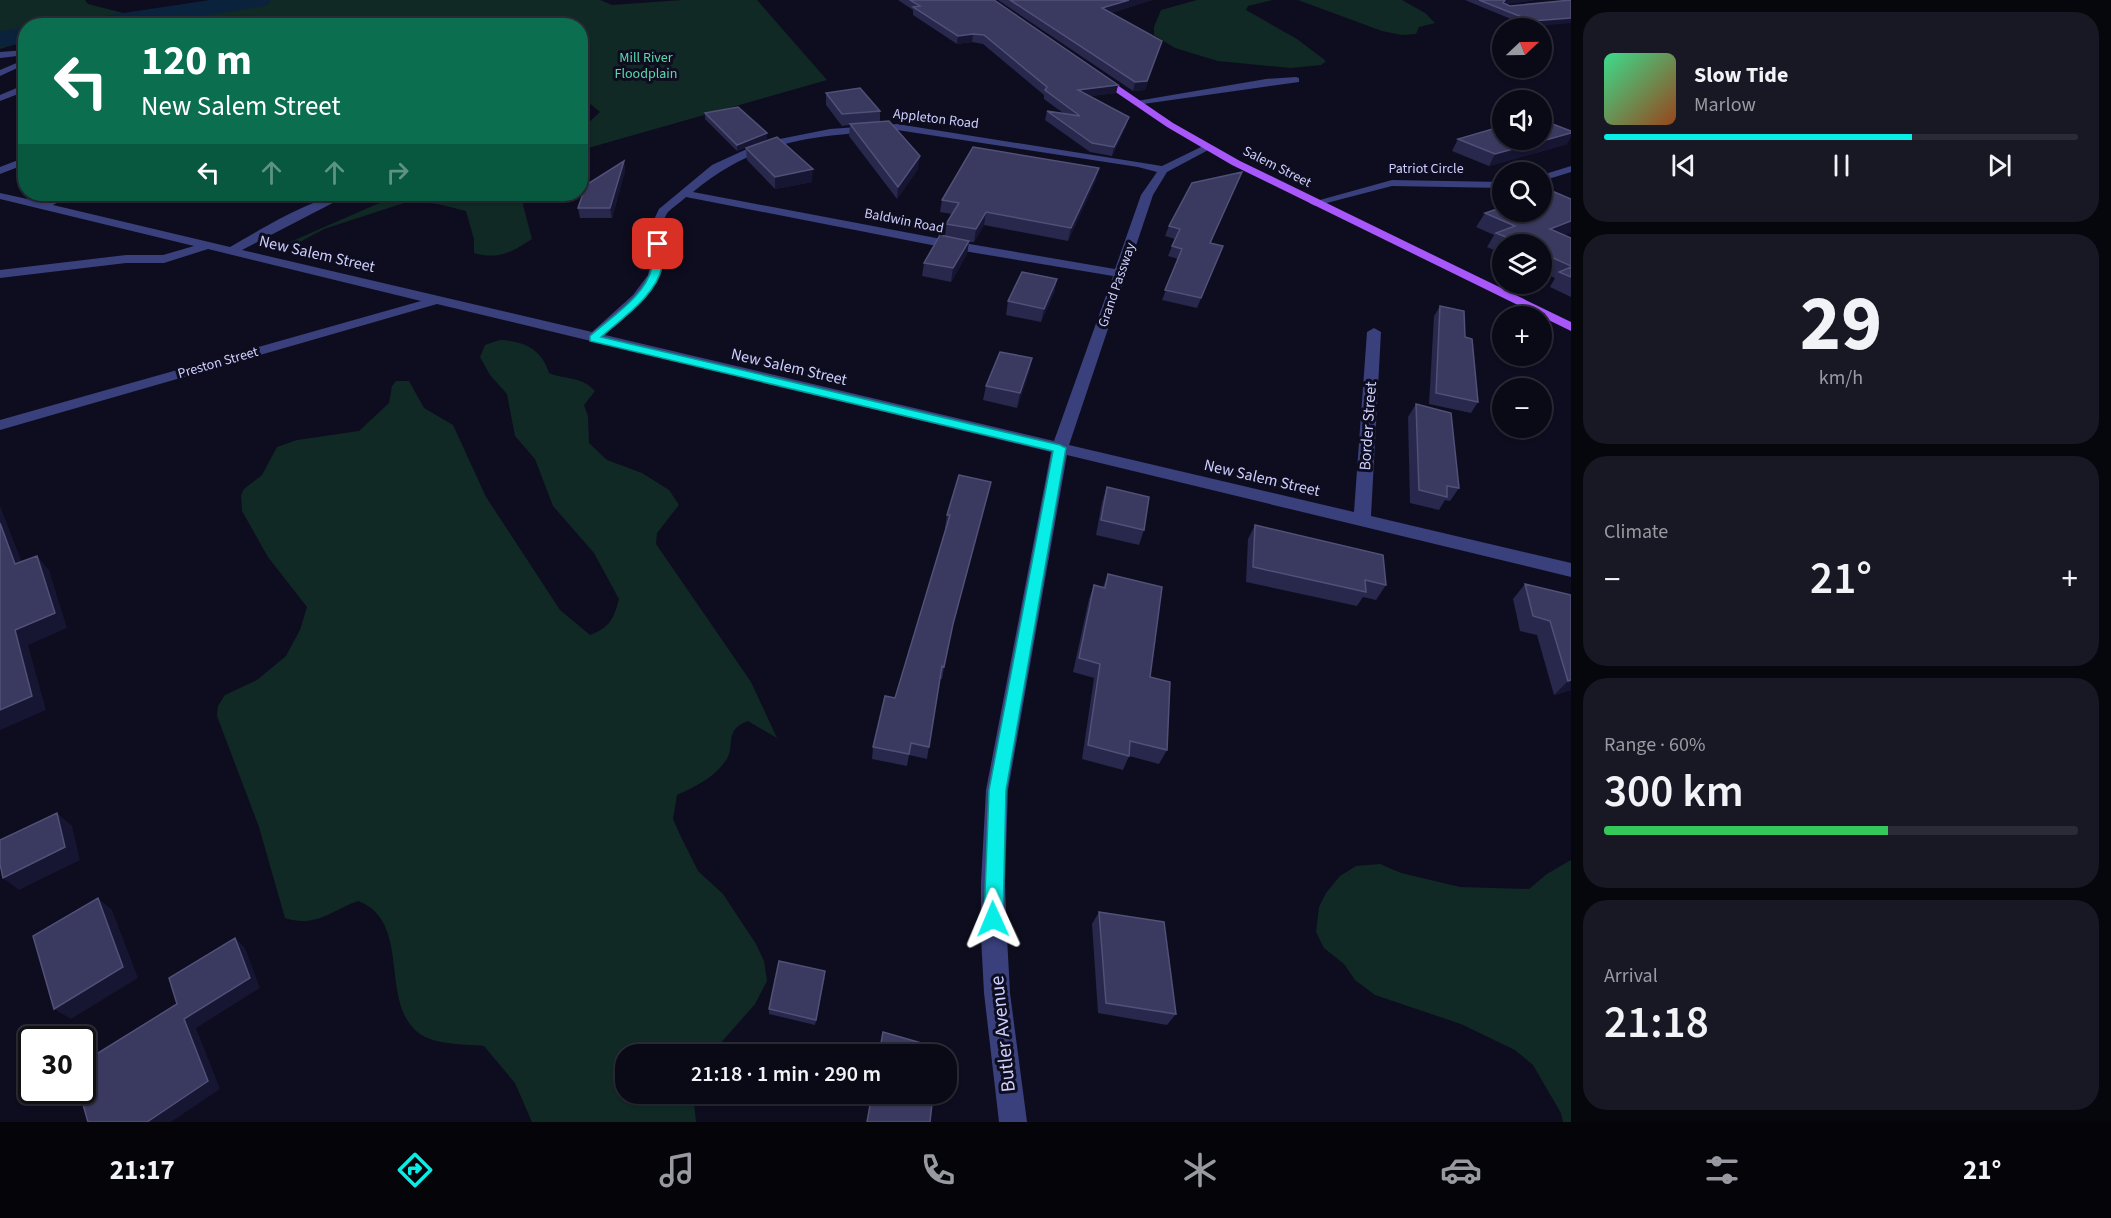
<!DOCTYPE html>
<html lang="en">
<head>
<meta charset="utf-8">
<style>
	body { margin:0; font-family:"Source Sans 3",sans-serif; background:#181824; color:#f1f3f6; height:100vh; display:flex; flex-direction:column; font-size:22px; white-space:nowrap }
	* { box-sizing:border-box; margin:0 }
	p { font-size:20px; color:#999aa1 }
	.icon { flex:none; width:33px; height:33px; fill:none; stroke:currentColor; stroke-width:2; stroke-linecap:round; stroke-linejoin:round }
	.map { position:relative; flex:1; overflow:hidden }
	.sheet { display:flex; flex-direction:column; gap:12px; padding:12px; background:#06060d; width:540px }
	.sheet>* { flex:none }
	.hud { position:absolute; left:18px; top:18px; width:570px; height:183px; border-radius:24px; box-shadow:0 2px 4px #0004,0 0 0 2px #2a2b36; background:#0b6e4f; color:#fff; overflow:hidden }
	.needle { width:39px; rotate:68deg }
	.fabs { position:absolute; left:1492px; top:18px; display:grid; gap:12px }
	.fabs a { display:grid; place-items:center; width:60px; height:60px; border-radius:50%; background:#0a0a17; box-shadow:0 2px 4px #0004,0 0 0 2px #2a2b36; font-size:30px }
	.speed { position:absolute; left:18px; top:1026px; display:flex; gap:12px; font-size:30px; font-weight:700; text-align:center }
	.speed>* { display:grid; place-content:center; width:78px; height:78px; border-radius:50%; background:#0a0a17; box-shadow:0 2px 4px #0004,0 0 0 2px #2a2b36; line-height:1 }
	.speed .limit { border:3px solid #111; border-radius:9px; background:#fff; color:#111 }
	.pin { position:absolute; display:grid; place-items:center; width:51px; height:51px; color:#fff; margin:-26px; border-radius:12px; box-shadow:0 3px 9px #0006 }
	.me { position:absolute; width:66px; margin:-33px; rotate:359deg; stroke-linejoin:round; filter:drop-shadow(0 0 4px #0008) }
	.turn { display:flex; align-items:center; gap:21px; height:126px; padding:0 24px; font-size:27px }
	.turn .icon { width:78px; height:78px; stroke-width:2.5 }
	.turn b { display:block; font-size:42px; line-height:51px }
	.lanes { display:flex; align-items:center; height:57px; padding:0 24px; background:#0003; justify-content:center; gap:30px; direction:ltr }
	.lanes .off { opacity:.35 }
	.big { font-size:45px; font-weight:600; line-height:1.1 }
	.sheet .widget { flex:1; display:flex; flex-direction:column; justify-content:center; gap:9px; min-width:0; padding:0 21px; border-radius:24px; background:#181824 }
	.sheet .dial { align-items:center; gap:0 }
	.dial b { font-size:78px; line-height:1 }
	.song { display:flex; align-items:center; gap:18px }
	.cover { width:72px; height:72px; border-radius:9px; background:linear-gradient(135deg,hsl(150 70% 55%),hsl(20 70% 35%)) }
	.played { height:6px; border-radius:3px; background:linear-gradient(90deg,#08eee6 65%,#2a2b36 65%) }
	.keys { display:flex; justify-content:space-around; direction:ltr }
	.heat { display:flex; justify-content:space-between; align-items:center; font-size:33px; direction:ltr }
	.charge { height:9px; border-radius:4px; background:linear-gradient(90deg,#34c759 60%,#2a2b36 0) }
	.trip { position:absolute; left:615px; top:1044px; width:342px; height:60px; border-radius:24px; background:#0a0a17; box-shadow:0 2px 4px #0004,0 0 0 2px #2a2b36; font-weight:600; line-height:60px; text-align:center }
	.dock { display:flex; height:96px; justify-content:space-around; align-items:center; background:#040409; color:#999aa1 }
	.dock .icon { width:42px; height:42px }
	.dock .on { color:#08eee6 }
	.dock b { font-size:27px; color:#f1f3f6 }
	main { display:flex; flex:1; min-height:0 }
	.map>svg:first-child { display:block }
	.green { fill:#102924 }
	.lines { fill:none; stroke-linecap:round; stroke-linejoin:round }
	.river { fill:#0a223b; fill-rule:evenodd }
	.minor { fill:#39407c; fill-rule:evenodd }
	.major { fill:#a757fa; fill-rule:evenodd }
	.wall { fill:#28274c }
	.shaded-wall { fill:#161532 }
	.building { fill:#3a395f; stroke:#515078; stroke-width:1.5 }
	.route { fill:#08eee6; stroke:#059b96; stroke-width:1.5 }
	.labels { text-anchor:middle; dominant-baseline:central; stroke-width:6; stroke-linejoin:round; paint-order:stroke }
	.far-park-label { font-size:14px; fill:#5cdaa9; stroke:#0e0d1f }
	.far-street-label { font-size:14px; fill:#cdcefd; stroke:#0e0d1f }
	.street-label { font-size:16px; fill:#cdcefd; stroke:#0e0d1f }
	.near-street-label { font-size:20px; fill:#cdcefd; stroke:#0e0d1f }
</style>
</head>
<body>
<main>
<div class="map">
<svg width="1571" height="1122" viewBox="0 0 1571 1122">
	<rect width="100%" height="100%" fill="#0e0d1f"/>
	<path class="green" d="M0,0H85L88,4L123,13L170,9L214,0H600L612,5L682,0H757L827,80L581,150V130L600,112L581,96L580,26H162L144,22L102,26H26L25,41L0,49Z
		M1197,0H1272L1248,6L1246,10L1297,39L1326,61L1321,65L1291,68L1218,61L1175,48L1154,35V27L1161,10Z
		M1298,0H1402L1425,13L1435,23L1419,27L1416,34L1402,35L1382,31Z
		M400,194H525L523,205L532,239C512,252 499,260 474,253V239L466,211L438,204L410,201L324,229L283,251L274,249Z
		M500,340C524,341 542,349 549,373C566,380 581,376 595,391L584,405L588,416L589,443L607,460L642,473L669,490L679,505L657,533L656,544L751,682L777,738L748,721C721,731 738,747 724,763C712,779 694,787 677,795L673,819L680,835L698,871L723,894L756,944L764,961L767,981L755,1004L711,1054H626V1094H693L696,1122H532L515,1083L484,1046C467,1044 441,1045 425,1037C375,1010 415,922 358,901C330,911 316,928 285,918L259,827L217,716L218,706L225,695L257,680L286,656L300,630L307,607L268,557L242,511L241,495L244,489L262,475L277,447L297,440L359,431L389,403L392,386L396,381H409L424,408L453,425L486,497L560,610L590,635C609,628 614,619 619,599L594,553L553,506L535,459L515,436L507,394L490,375L480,357L485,345Z
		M1571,860V1122H1563L1561,1113L1533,1065L1515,1050L1461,1024L1375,995L1355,980L1344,964L1324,948L1316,932L1319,907L1326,893L1340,876L1356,866L1380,864L1401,873L1460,887L1529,889L1547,874Z"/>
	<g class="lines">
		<path class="river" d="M210,0H271L268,5L259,7L143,26H77L81,20L90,18Z
			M26,27V43L0,47V31Z"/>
		<path class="minor" d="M26,50V55L0,58V52Z
			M26,59V64L0,76V70Z
			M1296,77L1299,78V82L1136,105L1131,102L1266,79Z
			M26,84V91L0,101V95Z
			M897,124L1162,166L1203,146L1212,148L1167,172L1153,195L1069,445L1354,512L1367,332L1374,328L1381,332L1371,516L1571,563V577L1067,455L1008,790L1005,883L1007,937L1010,993L1027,1122H999L984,993L981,937V883L986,790L1051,452L437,304L0,430V420L421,301L208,249L164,263H126L0,278V270L126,255H163L194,246L0,199V193L41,202L59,194H72L53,205L230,247C260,230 317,194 350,194L242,250L592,332L633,295L648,275L652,254L651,226L659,209L712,165L760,143L830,129ZM897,130L1138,167L1157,172L1141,195L1115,269L952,241L693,192C758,138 816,136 897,130ZM686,197L952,249L1113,276L1054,441L605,335C624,318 647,301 659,277C669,257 655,230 668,212C673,207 681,202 686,197Z
			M26,157V164L0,174V167Z
			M1571,166V172L1542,181V175Z
			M1392,180L1503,182V188L1392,186L1315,206L1309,203Z"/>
		<path class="major" d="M1095,74H1101L1173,123L1240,161L1571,322V331L1232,165L1167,127L1095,78Z"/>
	</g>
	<path class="wall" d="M898,0H994L1118,85L1116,93L1090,96L1126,126L1112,156L1090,152L1045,120L1047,111L1063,113L1044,99V95L983,44L972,42L957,44L913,15V10Z
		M998,0H1152L1111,13L1162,41L1145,90L1133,91Z
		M1465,0H1535L1506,4L1510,6L1567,0L1530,27Z
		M826,93L880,111V122L918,169L897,199L849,136L850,125L842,126L826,105Z
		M705,113L767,139L737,151L705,119Z
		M1458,139L1567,144L1489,166L1452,151Z
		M746,148L812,182L775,189L747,160Z
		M624,161L625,171L612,218H580L578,208Z
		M1096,180L1068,241L984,225L974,242H969L967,254L951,282L922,276L924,263L945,236L946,224L952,214L940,212L942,200Z
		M1238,181L1210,243L1223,246L1197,308L1162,300L1178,259L1168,256L1172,246L1175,239L1165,236L1169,226Z
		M248,194H290L288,196Z
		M1485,213L1571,238V297L1550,287L1555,278L1542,272V244H1503V254L1487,247L1494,235L1476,227Z
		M1057,279L1054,293L1041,322L1006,315L1008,301Z
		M1440,306L1465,337L1478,402L1471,413L1429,404L1434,316Z
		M1032,358L1029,372L1017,408L983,400L986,386Z
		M1416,404L1459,488L1450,501L1445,500L1439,510L1410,503L1408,417Z
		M991,482L950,636L942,679H940L927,759L909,755L907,766L872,759L873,747L895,698L946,528H945L947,515Z
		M1107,487L1144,530L1139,545L1096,535L1102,502Z
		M1255,525L1386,585L1376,600L1363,597L1357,606L1246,582L1248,539Z
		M1108,574L1150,677L1167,750L1159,764L1129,756L1123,770L1082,759L1094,678L1073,672L1089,599L1094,585L1103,587Z
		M1525,584L1571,595V690L1554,695L1537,635L1520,631L1513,599Z
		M1099,912L1176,1014L1167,1025L1098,1013L1092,924Z
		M825,977L815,1025L769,1014V1009Z"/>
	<path class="shaded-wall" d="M1129,0H1152L1101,16L1102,8Z
		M1505,0H1535L1503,5Z
		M1571,18V23L1530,27L1532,21Z
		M973,34L972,42L957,44L958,36Z
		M1162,41L1145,90L1133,91L1135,82Z
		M1118,85L1116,93L1076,98L1078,90Z
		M1129,117L1126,126L1112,156L1114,147Z
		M767,133V139L737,151V145Z
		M1571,133V137L1567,144L1489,166L1495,154Z
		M920,156L918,169L897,199L898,187Z
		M624,161L625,171L612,218L610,208Z
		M1099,168L1096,180L1068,241L1071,228Z
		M813,169L812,182L775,189V177Z
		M986,212L984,225L974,242L976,229Z
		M1571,221V233L1540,244L1550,229Z
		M969,241L967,254L951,282L953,268Z
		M1057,279L1054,293L1041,322L1044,309Z
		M1032,358L1029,372L1017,408L1020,393Z
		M991,482L988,495L950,637L953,624Z
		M0,506L28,578L15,564L0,523Z
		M37,556L49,570L67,628L28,645L46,710L0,730V710L15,630Z
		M1571,680V690L1554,695L1568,681Z
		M57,813L72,826L80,860L19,890L3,878Z
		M98,898L112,910L138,978L71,1019L54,1009Z
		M235,938L245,948L260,988L196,1028L220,1089L171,1122H147L184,1019Z"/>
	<path class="building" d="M910,0H994L1118,85L1078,90L1129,117L1114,147L1092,143L1047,111L1080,116L1045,90L1047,87L984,35L973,34L958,36L913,7L920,6Z
		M1010,0H1129L1102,8L1162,41L1147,81L1135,82Z
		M1479,0H1505L1503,3L1510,6L1571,0V18L1532,21Z
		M860,88L880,111L842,114L826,93Z
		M738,107L767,133L737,145L705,113Z
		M1542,120L1571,131V133L1495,154L1458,139L1503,126V140H1542Z
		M889,121L920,156L898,187L850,124Z
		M777,137L813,169L775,177L746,148Z
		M973,147L1099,168L1071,228L986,212L976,229L946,224L959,203L942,200Z
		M624,161L610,208H578L586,185Z
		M1242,172L1210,243L1223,246L1201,298L1165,290L1182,249L1172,246L1180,229L1169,226L1192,183Z
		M1552,191L1571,199V221L1550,229L1571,238V266L1542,253V244H1523L1496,233L1515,226L1485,213L1503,207V212H1542V194Z
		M940,235L969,241L953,268L924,263Z
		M1571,267V277L1559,272Z
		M1022,272L1057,279L1044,309L1008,301Z
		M1440,306L1464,311L1465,337L1472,339L1478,402L1436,393Z
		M1000,352L1032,358L1020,393L986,386Z
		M1416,404L1451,413L1459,488L1447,486V497L1419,490Z
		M959,475L991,482L953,624L944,667L942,666L929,747L911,743L909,754L873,747L885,696L895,698L950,515H947Z
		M1107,487L1149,497L1144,530L1101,520Z
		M0,523L15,564L37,556L55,613L15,630L32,696L0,710Z
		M1255,525L1383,555L1386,585L1365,580L1366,592L1253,567Z
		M1108,574L1162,587L1150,677L1170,682L1167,750L1130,741L1129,756L1088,745L1100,664L1079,658L1094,585L1105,588Z
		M1525,584L1571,595V680L1568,681L1550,621L1533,616Z
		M57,813L65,847L3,878L0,864V840Z
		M98,898L123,967L54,1009L33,936Z
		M1099,912L1164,922L1176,1014L1106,1003Z
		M235,938L250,978L184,1019L208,1081L147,1122H88L79,1090H82V1063L177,1004L169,978Z
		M779,961L825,971L816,1020L769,1009Z
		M883,1032L939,1048V1054H879Z
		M872,1094H933L930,1122H867Z"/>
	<path class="route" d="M658,241L663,244C662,251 663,260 662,267C656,296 621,319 601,337L1060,445L1066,448L1006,790L1003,919L1000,926L993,929L987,926L984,919L989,790L1053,451L590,341V336C610,318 646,296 652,267C654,260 653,251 653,244Z"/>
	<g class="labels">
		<g class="far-park-label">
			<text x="646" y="58">Mill River<tspan x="646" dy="16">Floodplain</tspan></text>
		</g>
		<g class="far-street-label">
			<text transform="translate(936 119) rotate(7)">Appleton Road</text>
			<text transform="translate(1277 167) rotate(27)">Salem Street</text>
			<text x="1426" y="169">Patriot Circle</text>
			<text transform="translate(904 221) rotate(11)">Baldwin Road</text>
			<text transform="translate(1117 285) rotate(-71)">Grand Passway</text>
			<text transform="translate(218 363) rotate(-16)">Preston Street</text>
		</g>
		<g class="street-label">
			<text transform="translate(317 254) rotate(13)">New Salem Street</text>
			<text transform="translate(789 367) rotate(13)">New Salem Street</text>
			<text transform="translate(1368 426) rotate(-86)">Border Street</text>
			<text transform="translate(1262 478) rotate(13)">New Salem Street</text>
		</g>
		<g class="near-street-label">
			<text transform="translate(1003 1034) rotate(-96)">Butler Avenue</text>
		</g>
	</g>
</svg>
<div class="fabs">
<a><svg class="needle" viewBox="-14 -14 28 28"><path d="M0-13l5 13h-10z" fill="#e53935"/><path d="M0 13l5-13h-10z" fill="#999aa1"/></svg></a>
<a><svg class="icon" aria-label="sound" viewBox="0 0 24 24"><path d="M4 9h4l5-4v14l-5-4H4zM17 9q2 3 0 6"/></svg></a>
<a><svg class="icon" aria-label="search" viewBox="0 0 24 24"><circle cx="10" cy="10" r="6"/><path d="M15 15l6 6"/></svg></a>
<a><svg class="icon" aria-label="layers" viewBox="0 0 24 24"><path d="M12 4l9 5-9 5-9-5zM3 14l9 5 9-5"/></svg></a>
<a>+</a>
<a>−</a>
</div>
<div class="speed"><div class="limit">30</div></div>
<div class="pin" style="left:658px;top:244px;background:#d93025"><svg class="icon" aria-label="arrive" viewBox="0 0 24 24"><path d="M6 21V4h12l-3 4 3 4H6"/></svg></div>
<svg class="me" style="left:993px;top:919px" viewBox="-20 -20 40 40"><path d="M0-17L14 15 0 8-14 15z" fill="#08eee6" stroke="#fff" stroke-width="4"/></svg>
<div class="trip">21:18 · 1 min · 290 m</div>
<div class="hud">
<div class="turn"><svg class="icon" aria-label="left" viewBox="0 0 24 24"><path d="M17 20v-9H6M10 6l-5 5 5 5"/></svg><div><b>120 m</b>New Salem Street</div></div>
<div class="lanes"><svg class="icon" aria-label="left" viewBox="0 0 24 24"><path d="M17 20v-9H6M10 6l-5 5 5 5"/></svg><svg class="icon off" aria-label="ahead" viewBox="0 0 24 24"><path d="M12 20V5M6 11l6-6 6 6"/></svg><svg class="icon off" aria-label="ahead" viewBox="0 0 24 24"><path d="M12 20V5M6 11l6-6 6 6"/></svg><svg class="icon off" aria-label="right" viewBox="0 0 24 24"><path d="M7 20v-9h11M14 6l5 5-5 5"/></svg></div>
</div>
</div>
<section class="sheet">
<div class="widget">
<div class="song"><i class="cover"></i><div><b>Slow Tide</b><p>Marlow</p></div></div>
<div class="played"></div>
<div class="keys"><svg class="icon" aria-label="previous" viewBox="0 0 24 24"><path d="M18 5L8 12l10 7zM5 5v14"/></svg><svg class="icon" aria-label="pause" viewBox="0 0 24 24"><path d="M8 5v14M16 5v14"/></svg><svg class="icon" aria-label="next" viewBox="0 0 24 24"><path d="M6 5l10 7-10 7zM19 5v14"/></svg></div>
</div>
<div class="widget dial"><b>29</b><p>km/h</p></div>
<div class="widget"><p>Climate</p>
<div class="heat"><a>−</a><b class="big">21°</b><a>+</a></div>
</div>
<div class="widget"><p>Range · 60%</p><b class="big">300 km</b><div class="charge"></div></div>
<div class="widget"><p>Arrival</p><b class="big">21:18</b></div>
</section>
</main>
<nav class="dock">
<b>21:17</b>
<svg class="icon on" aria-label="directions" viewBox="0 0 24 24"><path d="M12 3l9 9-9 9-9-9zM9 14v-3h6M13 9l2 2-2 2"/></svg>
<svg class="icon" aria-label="music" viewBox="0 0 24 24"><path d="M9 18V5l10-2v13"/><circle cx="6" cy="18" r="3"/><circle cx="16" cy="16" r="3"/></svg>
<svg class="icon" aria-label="phone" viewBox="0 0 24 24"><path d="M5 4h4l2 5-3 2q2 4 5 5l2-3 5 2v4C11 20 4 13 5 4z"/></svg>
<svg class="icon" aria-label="climate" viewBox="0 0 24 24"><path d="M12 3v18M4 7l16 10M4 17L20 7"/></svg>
<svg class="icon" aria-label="car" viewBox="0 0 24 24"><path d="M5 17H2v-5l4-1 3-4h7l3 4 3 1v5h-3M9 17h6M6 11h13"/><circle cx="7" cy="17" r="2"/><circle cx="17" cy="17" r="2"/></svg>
<svg class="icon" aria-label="filters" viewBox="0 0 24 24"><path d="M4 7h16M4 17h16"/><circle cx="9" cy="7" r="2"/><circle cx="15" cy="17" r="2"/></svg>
<b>21°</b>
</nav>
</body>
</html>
